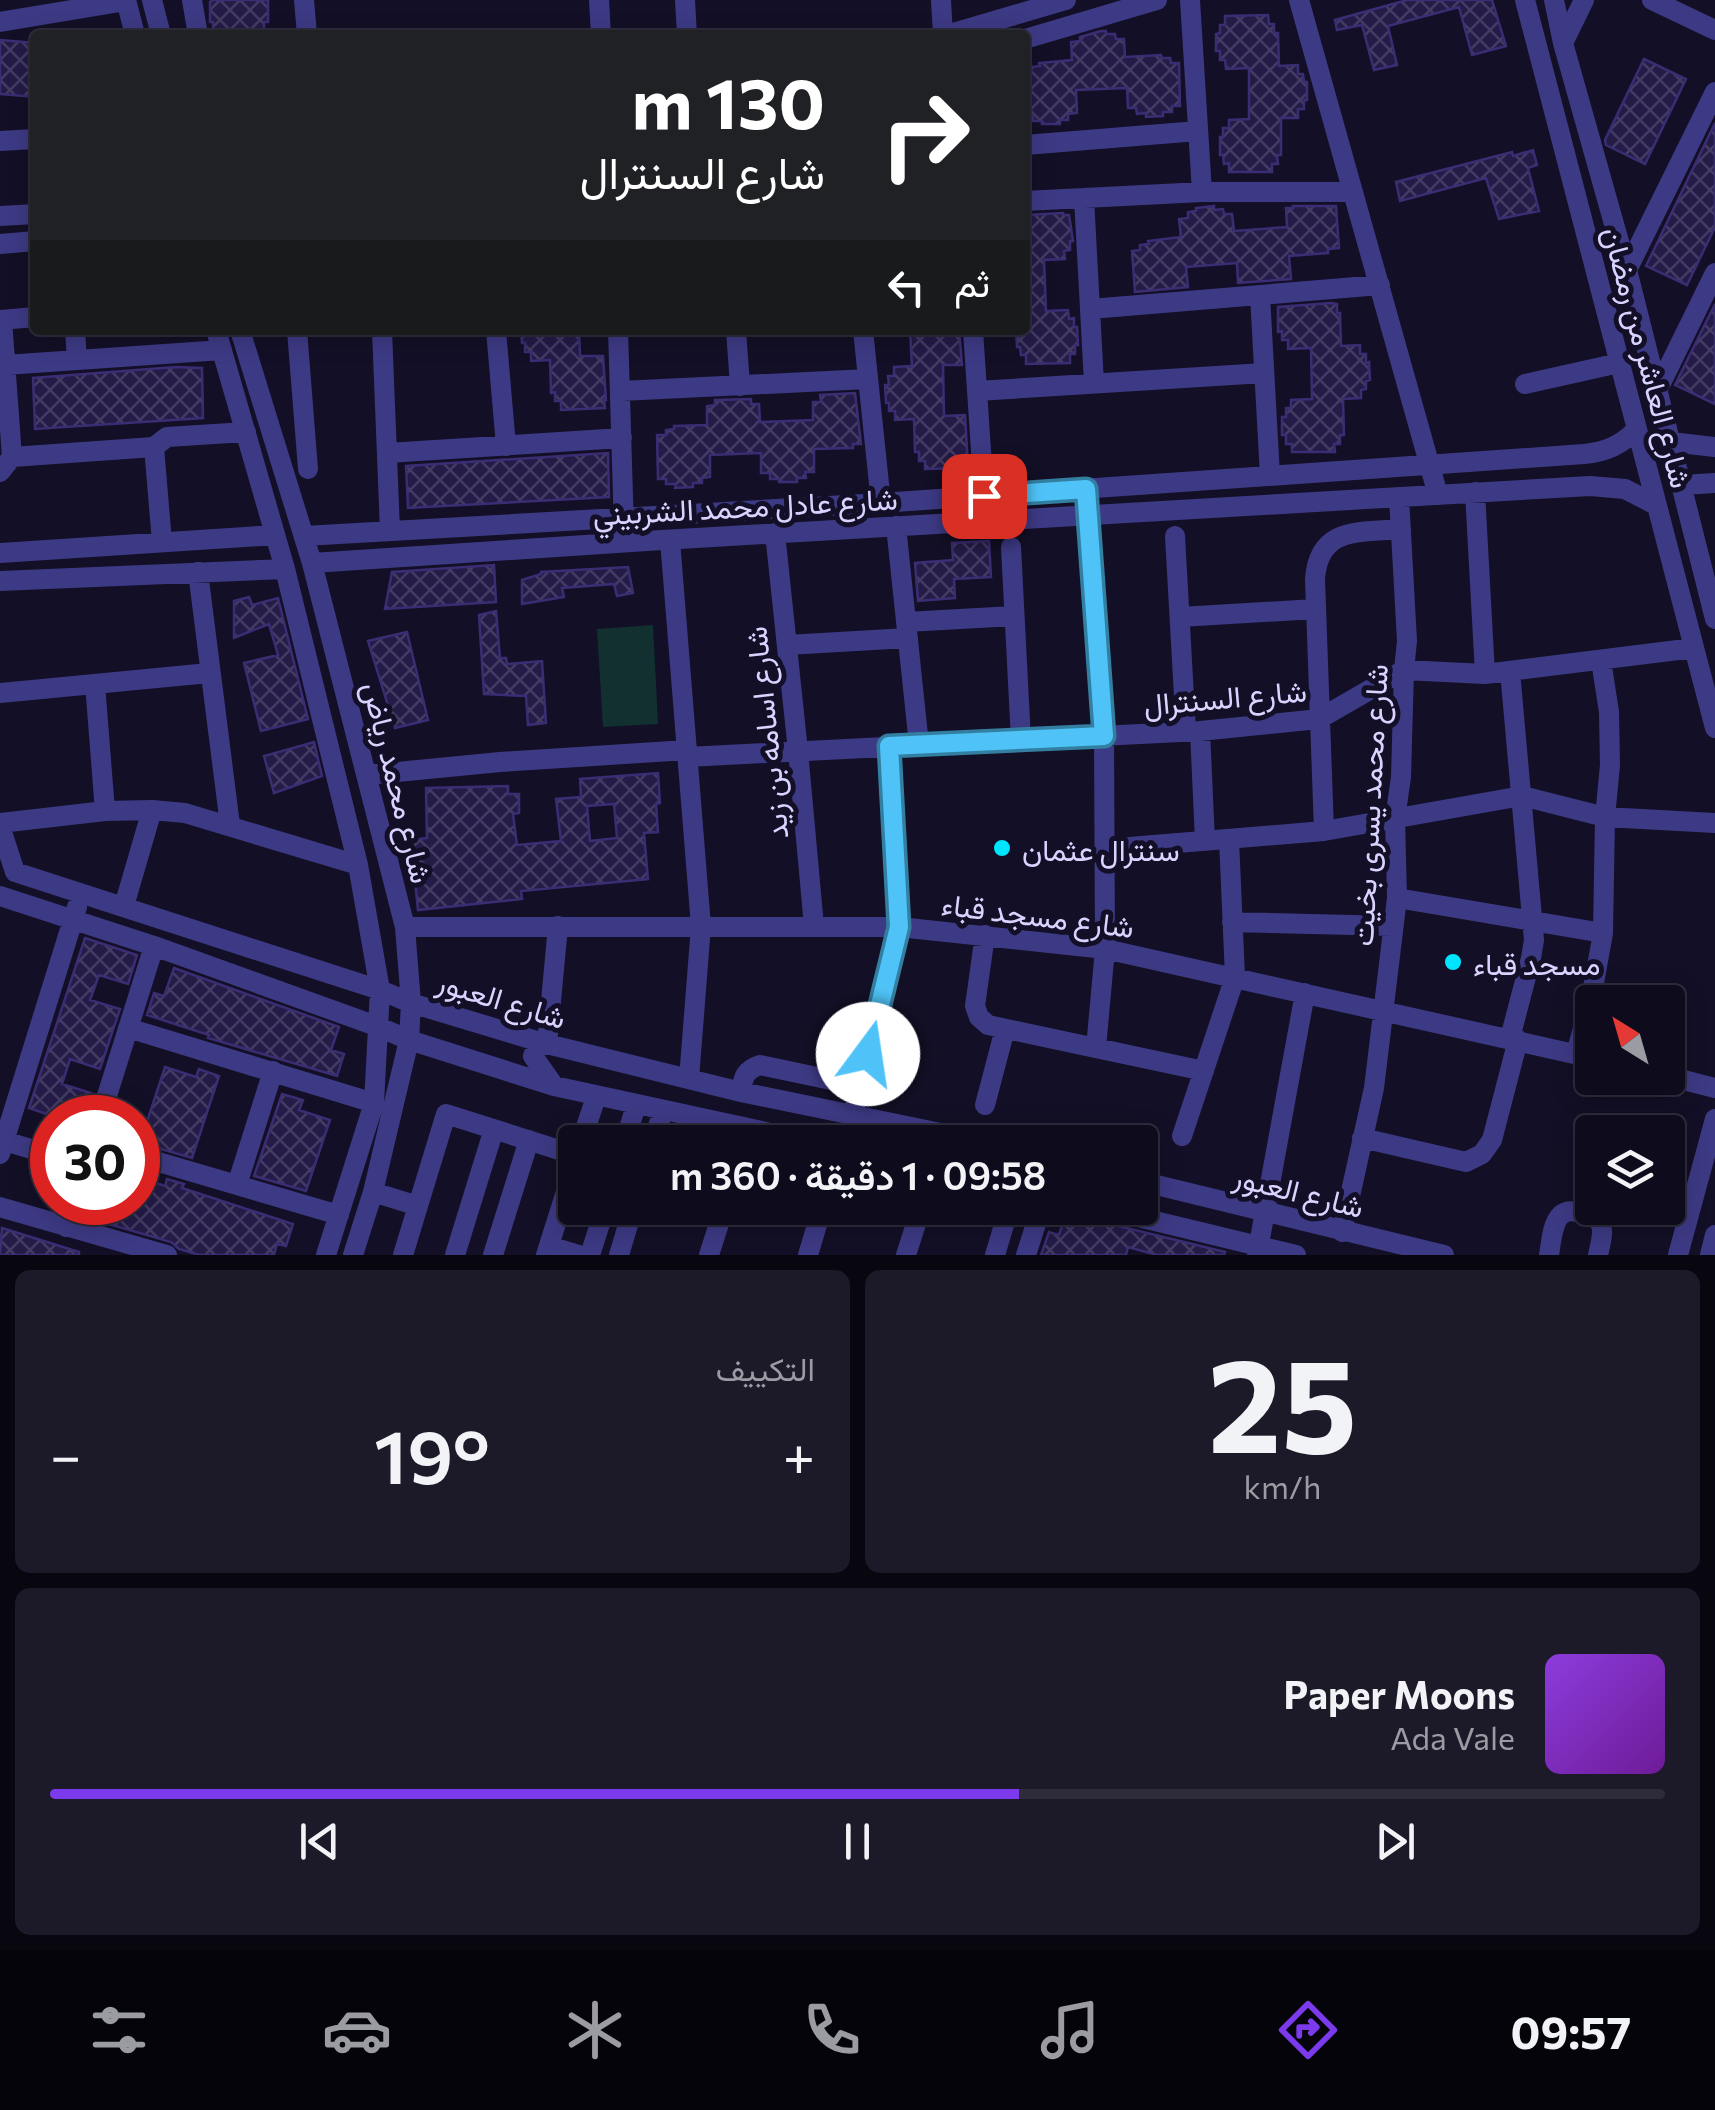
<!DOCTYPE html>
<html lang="ar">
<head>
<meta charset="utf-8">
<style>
	body { margin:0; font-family:Commissioner,Vazirmatn,sans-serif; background:#1c1929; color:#f1f3f6; direction:rtl; height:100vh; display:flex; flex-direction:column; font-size:38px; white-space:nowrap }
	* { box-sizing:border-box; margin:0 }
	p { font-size:32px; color:#9b9ba3 }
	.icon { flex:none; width:55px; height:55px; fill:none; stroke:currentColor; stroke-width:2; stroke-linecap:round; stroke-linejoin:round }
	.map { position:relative; height:1255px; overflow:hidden; direction:ltr }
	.details { display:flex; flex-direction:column; gap:15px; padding:15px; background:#08060f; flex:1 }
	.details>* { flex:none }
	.hud { position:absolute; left:30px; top:30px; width:1000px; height:305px; border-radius:10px; box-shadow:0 5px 25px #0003,0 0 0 2px #2e2b3b; direction:rtl; background:#202124; color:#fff; overflow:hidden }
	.needle { width:65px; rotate:323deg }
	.fabs { position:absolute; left:1575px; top:985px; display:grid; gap:20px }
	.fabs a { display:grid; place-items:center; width:110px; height:110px; border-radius:10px; background:#0e0b1c; box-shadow:0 5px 25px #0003,0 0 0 2px #2e2b3b; font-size:50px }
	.speed { position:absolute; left:30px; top:1095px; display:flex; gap:20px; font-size:50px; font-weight:700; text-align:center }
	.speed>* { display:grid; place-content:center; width:130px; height:130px; border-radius:50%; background:#0e0b1c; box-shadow:0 5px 25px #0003,0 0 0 2px #2e2b3b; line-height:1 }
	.speed .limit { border:15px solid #d22; background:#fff; color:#111 }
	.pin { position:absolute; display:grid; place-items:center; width:85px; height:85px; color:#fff; margin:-42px; border-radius:20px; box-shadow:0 5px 15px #0006 }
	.me { position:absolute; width:110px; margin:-55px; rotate:14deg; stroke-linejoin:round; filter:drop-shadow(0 0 8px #0008) }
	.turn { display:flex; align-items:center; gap:35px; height:210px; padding:0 40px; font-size:45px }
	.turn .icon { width:130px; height:130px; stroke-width:2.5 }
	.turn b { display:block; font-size:70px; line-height:85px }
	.then { display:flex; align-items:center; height:95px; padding:0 40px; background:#0003; gap:20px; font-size:38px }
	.big { font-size:75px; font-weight:600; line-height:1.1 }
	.details .card { flex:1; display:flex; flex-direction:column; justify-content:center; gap:15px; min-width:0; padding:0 35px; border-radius:15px; background:#1c1929 }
	.details .dial { align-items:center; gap:0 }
	.dial b { font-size:130px; line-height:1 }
	.song { display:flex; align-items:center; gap:30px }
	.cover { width:120px; height:120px; border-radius:15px; background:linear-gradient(135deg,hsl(270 70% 55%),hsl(280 70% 35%)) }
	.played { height:10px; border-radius:5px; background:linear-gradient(90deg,#7c3aed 60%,#2e2b3b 60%) }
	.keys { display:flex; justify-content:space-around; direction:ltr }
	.heat { display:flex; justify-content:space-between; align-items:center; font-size:55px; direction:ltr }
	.details .tiles { flex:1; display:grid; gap:15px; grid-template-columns:1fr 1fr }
	.card:last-child { grid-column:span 2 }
	.trip { position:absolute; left:558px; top:1125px; width:600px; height:100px; border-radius:10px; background:#0e0b1c; box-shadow:0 5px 25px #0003,0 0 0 2px #2e2b3b; font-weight:600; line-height:100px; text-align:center; direction:rtl }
	.menu { display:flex; height:160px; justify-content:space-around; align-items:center; background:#06040b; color:#9b9ba3 }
	.menu .icon { width:70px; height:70px }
	.menu .current { color:#7c3aed }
	.menu b { font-size:45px; color:#f1f3f6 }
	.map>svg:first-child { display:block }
	.green { fill:#12302f }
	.building { fill:url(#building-cross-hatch); stroke:#3b2d73; stroke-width:2.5; fill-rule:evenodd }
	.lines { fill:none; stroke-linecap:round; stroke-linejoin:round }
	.minor { stroke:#3d3a85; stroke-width:20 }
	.route-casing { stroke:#337fa1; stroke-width:25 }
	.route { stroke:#4fc3f7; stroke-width:18 }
	.poi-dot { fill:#00e5ff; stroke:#130f26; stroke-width:4 }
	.labels { text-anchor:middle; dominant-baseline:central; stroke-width:10; stroke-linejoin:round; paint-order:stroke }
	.street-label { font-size:30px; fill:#d9d4ff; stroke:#130f26 }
	.poi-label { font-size:30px; fill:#d9d4ff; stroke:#130f26; text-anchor:start }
</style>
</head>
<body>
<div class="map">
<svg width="1715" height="1255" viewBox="0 0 1715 1255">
	<defs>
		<pattern id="building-cross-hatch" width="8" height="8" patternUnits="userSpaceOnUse" patternTransform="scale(2.5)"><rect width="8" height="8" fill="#241b47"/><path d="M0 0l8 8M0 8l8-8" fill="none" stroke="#433b63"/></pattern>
	</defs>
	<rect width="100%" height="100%" fill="#130f26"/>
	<path class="green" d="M653,625L658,724L603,727L597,629Z"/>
	<path class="building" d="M213,0H268V22H264V35H221V30H213V22H210V2Z
		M1407,0H1492L1506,46L1472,55L1459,7L1388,26L1397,65L1374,70L1362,25L1337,30L1335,20Z
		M1268,15L1269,24H1274V33H1278L1279,66L1298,65V74H1303L1304,82H1307V100H1304V109H1298V118H1281V155H1277L1278,164H1272V172H1229V163L1224,164L1223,155H1220V137H1223V128H1229V120L1249,119V68L1226,69L1225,60H1220V51H1216V34L1220,33V25H1225V16Z
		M1101,31H1106V34H1115L1116,39H1124L1125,57L1161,55L1162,58H1170L1171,63H1179L1180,106H1172V112H1163V116L1146,117V113L1137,114L1136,108H1128L1127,88L1076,90L1077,113L1068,114V120H1060V124H1042V121H1033V116H1025V73L1031,72V67L1040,66L1039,63L1072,60L1071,42L1080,41V37Z
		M0,40L35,43V97L0,94Z
		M1644,59L1686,79L1645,164L1606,145L1605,140Z
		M1715,123V227L1687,285L1646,266Z
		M1533,150L1537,165L1528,168L1539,211L1499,219L1486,178L1400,201L1396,182L1512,152L1513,156Z
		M1214,206V210L1223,209L1224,214H1232L1234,231L1287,227L1286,208H1293V206H1336L1339,248L1328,249V253L1289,256L1291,279L1238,283L1237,263L1186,267L1188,287L1135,292L1132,251L1140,250V245L1149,244L1148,241L1181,237L1179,219L1188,218V212L1196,211V208Z
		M1063,213V215H1069L1073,241H1070V250L1064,251L1065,259L1044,260L1046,311L1068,310L1069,319L1074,318V327H1077L1078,345H1075V354H1070V363L1026,364V355H1021L1020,347H1017L1016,330H1025V215Z
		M1331,303L1337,304V313H1340L1341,346L1360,345V354H1366V363L1369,362L1370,380L1366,381V389L1361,390V398L1343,399L1344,435H1340V444H1334L1335,452H1292V444H1286V435H1282V417H1286V408H1291V400L1312,399L1311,348L1288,349V340H1282V331L1278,332V307Z
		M1715,304V404L1675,385Z
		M521,330H579L580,356H603L606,400H604L605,408L561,410V401H555V392L551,393L550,360L531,361V352H525V343H522Z
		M910,330H959L962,365H943L944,416L965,415L968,468L925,469V461H919V452H915L914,419L895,420V411H889V403H886L885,385H889L888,376H894V367L912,366Z
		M176,367L202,368L203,418L35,429L33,378Z
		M855,393L861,444H853V448L814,449V472H805L806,478H797V482H779V479H770V473H761V453L710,455V477L702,478V483H693V487L675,488L676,484H666V479H658L657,435H666V430L674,429V426L707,425V406L715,405V400L751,399V404H759L760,422L813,420V402H821L820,395Z
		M608,453L609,497L408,508L406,466Z
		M989,541L991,577L954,579L955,598L918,601L915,563L953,560L952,543Z
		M494,565L496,602L385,609L392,572Z
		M628,567L633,593L617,596L614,584L562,588L564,597L522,604V580L541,574V572Z
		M249,597L252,605L278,598L308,719L261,731L244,663L278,655L269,624L234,638V601Z
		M496,611L500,658H506L507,664L542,661L546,723L528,725L526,696L484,694L479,615Z
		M407,632L428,720L395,728L368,641Z
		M314,742L322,776L274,793L264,756Z
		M658,773L660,803L656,804L658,832L644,833L648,879L521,891L522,899L418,910L411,840L427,838L426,788L508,786V794H519V813L513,814L517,845L561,841L556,799L581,797L580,779ZM614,804L617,838L590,841L587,806Z
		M85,938L137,955L128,984L99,975L90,1000L120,1009L100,1069L70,1059L62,1084L91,1093L83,1118H58L29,1108Z
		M174,968L339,1027L331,1050L344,1054L337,1076L208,1038L209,1035L147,1015L154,993L164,996Z
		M165,1067L196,1077L199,1069L219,1076L192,1158L140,1143Z
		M282,1094L303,1100L299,1110L330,1120L306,1191L254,1176Z
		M138,1177L165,1186L167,1179L184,1184L182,1188L293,1224L286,1246L277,1244L274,1255H199L179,1249L171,1242L98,1221L104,1202H138Z
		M1068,1208L1088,1209L1091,1217L1098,1221L1221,1251L1225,1252L1224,1255H1157L1128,1247L1126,1255H1041L1049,1232L1059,1235Z
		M2,1228L79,1252V1255H0Z"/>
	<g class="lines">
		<path class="minor" d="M126,0L135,35
			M152,0L161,35
			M192,0L198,35
			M304,0L307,35
			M599,0L601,35
			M685,0L687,35
			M941,0L943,35
			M1190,0L1202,192
			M1299,0L1438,495
			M1525,0L1715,728
			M1554,0L1563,43L1627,270L1715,619
			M1652,0L1715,30
			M0,22L126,1
			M946,35L1066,0
			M1025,39L1157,0
			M1563,43L1584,0
			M0,141L35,139
			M1025,145L1198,131
			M1084,198L1094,383
			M1025,201L1202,192H1353
			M0,216L35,214
			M0,244L35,241
			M1627,270L1715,92
			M1260,295L1270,476
			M1090,309L1380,285
			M0,320L35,317
			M75,330L77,360
			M216,330L285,569L358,865L380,990L374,1103L326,1255
			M240,330L312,563L405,927L411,1003L409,1040L373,1192L353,1255
			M297,330L308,469
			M382,330L390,531
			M496,330L506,446
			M618,330L624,530
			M736,330L740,386
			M863,330L881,503
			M973,330L984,496
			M5,365L222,350
			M1525,384L1619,363
			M621,391L868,379
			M977,391L1264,373
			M1657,391L1715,273
			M1671,442L1715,447
			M154,447L162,542
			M387,453L622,438
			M12,457L154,447L167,437L246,432
			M0,472L12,457L2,320
			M1682,485L1715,483
			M1475,492L1485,674
			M1087,501L1104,736L1105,949L1096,1048
			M896,526L919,745
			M775,533L798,751L814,926
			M304,536L881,503L1584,454C1606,452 1621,445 1636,430
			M1175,536L1186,732
			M670,540L701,926L689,1079
			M1011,547L1021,740
			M0,553L275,535
			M312,563L662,540L1590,486L1625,489L1656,505
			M198,572L230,825
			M0,581L285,569
			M1180,617L1316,609
			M906,622L1014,616
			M787,645L908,638
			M95,684L105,811
			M0,693L209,673
			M1200,731L1205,841
			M687,757L1200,731L1319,719L1404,670L1485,674L1694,648
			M366,775L500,762L687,750
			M0,823L105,811L152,810L185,813L358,865
			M0,826L15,872
			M1324,831L1315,579C1319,526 1359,533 1401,529
			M1105,849L1324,831L1522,796L1605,817L1715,823
			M15,872L380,990L411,1003L547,1044L741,1092L984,1142
			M0,896L154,946L379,1027L409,1040L554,1086L812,1142
			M1397,898L1603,933
			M124,906L152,810
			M1232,922L1393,926
			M405,927H899L1105,949L1592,1058
			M985,935L975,1006L979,1017L988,1025L1204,1071
			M128,1028L374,1103
			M1510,1038L1531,958L1534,940L1510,671
			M1576,1054L1592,994L1603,933L1605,817L1610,765L1609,712L1601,660
			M1668,1076L1715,1088
			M554,1086L533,1056L537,1047L547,1044L558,926
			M741,1092C743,1077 745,1070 760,1065L860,1086
			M985,1105L1005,1029
			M853,1115L899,927L889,747
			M100,1118L154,946
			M1182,1136L1235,977L1229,839
			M1362,1138L1466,1162L1482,1154L1492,1140L1518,1040
			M4,1141L52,1155
			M581,1142L596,1097
			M625,1142L636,1105
			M653,1142L663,1111
			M0,1154L77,907
			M138,1156L339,1215
			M1140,1181L1444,1255
			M237,1185L273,1071
			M373,1192L418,1206
			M0,1207L167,1255
			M1101,1208L1296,1255
			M66,1227L74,1202
			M1342,1232L1374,1088L1397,898L1395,819L1401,777L1404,670L1407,641L1399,497
			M549,1246L579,1255
			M403,1255L446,1114L575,1155
			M455,1255L494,1129
			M493,1255L529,1140
			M546,1255L575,1163
			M590,1255L605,1208
			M619,1255L633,1208
			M709,1255L724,1208
			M808,1255L822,1208
			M906,1255L921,1208
			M995,1255L1009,1208
			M1026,1255L1041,1208
			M1257,1255L1305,993
			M1549,1255C1551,1244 1552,1223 1561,1215C1568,1210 1570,1211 1577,1212C1608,1218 1604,1229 1598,1255
			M1678,1255L1715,1119
			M1710,1255L1715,1235"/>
	</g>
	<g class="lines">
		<defs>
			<path id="route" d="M868,1054L899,927L889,746L1104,736L1086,489L984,496"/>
		</defs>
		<use href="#route" class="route-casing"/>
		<use href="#route" class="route"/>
	</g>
	<g class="poi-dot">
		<circle cx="1002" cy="848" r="10"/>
		<circle cx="1453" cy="962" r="10"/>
	</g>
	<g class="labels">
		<g class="street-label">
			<text transform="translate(1649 357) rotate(75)">شارع العاشر من رمضان</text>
			<text transform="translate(745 505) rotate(-3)">شارع عادل محمد الشربيني</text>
			<text transform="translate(1225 696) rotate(-5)">شارع السنترال</text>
			<text transform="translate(765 733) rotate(-96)">شارع اسامه بن زيد</text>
			<text transform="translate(399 782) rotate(76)">شارع محمد رياض</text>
			<text transform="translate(1368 805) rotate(-87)">شارع محمد يسرى بخيت</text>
			<text transform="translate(1038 914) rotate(7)">شارع مسجد قباء</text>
			<text transform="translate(502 998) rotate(17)">شارع العبور</text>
			<text transform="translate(1299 1190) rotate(14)">شارع العبور</text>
		</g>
		<g class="poi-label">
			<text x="1022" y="848">سنترال عثمان</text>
			<text x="1473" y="962">مسجد قباء</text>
		</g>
	</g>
</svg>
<div class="fabs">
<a><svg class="needle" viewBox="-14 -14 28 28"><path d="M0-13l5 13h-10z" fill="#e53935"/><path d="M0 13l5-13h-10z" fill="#9b9ba3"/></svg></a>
<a><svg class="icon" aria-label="layers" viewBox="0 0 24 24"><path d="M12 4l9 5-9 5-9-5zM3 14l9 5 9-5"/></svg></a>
</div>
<div class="speed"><div class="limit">30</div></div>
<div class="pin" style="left:984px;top:496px;background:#d93025"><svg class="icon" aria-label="arrive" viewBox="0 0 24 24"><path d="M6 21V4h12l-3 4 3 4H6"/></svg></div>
<svg class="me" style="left:868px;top:1054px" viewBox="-20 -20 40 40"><circle r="19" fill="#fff"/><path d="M0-13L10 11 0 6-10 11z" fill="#4fc3f7"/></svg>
<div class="trip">09:58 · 1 دقيقة · 360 m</div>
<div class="hud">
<div class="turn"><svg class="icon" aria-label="right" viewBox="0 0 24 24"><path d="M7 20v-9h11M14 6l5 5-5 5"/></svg><div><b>130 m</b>شارع السنترال</div></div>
<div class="then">ثم<svg class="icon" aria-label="left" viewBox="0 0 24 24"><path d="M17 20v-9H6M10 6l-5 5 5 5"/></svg></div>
</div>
</div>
<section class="details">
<div class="tiles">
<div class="card dial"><b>25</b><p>km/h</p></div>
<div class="card"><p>التكييف</p>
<div class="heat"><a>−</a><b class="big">19°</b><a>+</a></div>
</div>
<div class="card">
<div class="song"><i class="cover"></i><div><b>Paper Moons</b><p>Ada Vale</p></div></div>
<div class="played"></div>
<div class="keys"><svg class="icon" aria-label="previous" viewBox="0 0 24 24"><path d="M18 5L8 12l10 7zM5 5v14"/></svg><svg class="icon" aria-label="pause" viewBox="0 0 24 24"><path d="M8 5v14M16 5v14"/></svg><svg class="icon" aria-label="next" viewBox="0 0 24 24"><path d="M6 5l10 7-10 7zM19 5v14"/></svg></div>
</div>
</div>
</section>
<nav class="menu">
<b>09:57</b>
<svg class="icon current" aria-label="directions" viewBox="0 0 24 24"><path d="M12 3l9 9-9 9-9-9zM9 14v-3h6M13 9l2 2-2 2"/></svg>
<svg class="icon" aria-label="music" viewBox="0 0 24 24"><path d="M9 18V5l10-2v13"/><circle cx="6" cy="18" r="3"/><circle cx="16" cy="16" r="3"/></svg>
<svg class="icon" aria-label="phone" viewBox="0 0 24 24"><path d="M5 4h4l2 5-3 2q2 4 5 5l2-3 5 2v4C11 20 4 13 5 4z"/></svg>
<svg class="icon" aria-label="climate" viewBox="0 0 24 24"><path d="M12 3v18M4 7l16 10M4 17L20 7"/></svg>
<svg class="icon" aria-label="car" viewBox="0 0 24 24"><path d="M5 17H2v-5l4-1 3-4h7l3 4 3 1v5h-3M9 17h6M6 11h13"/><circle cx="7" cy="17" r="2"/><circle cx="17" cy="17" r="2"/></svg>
<svg class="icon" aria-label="filters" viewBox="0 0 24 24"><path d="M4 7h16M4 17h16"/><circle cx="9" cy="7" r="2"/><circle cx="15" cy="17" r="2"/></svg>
</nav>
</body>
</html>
